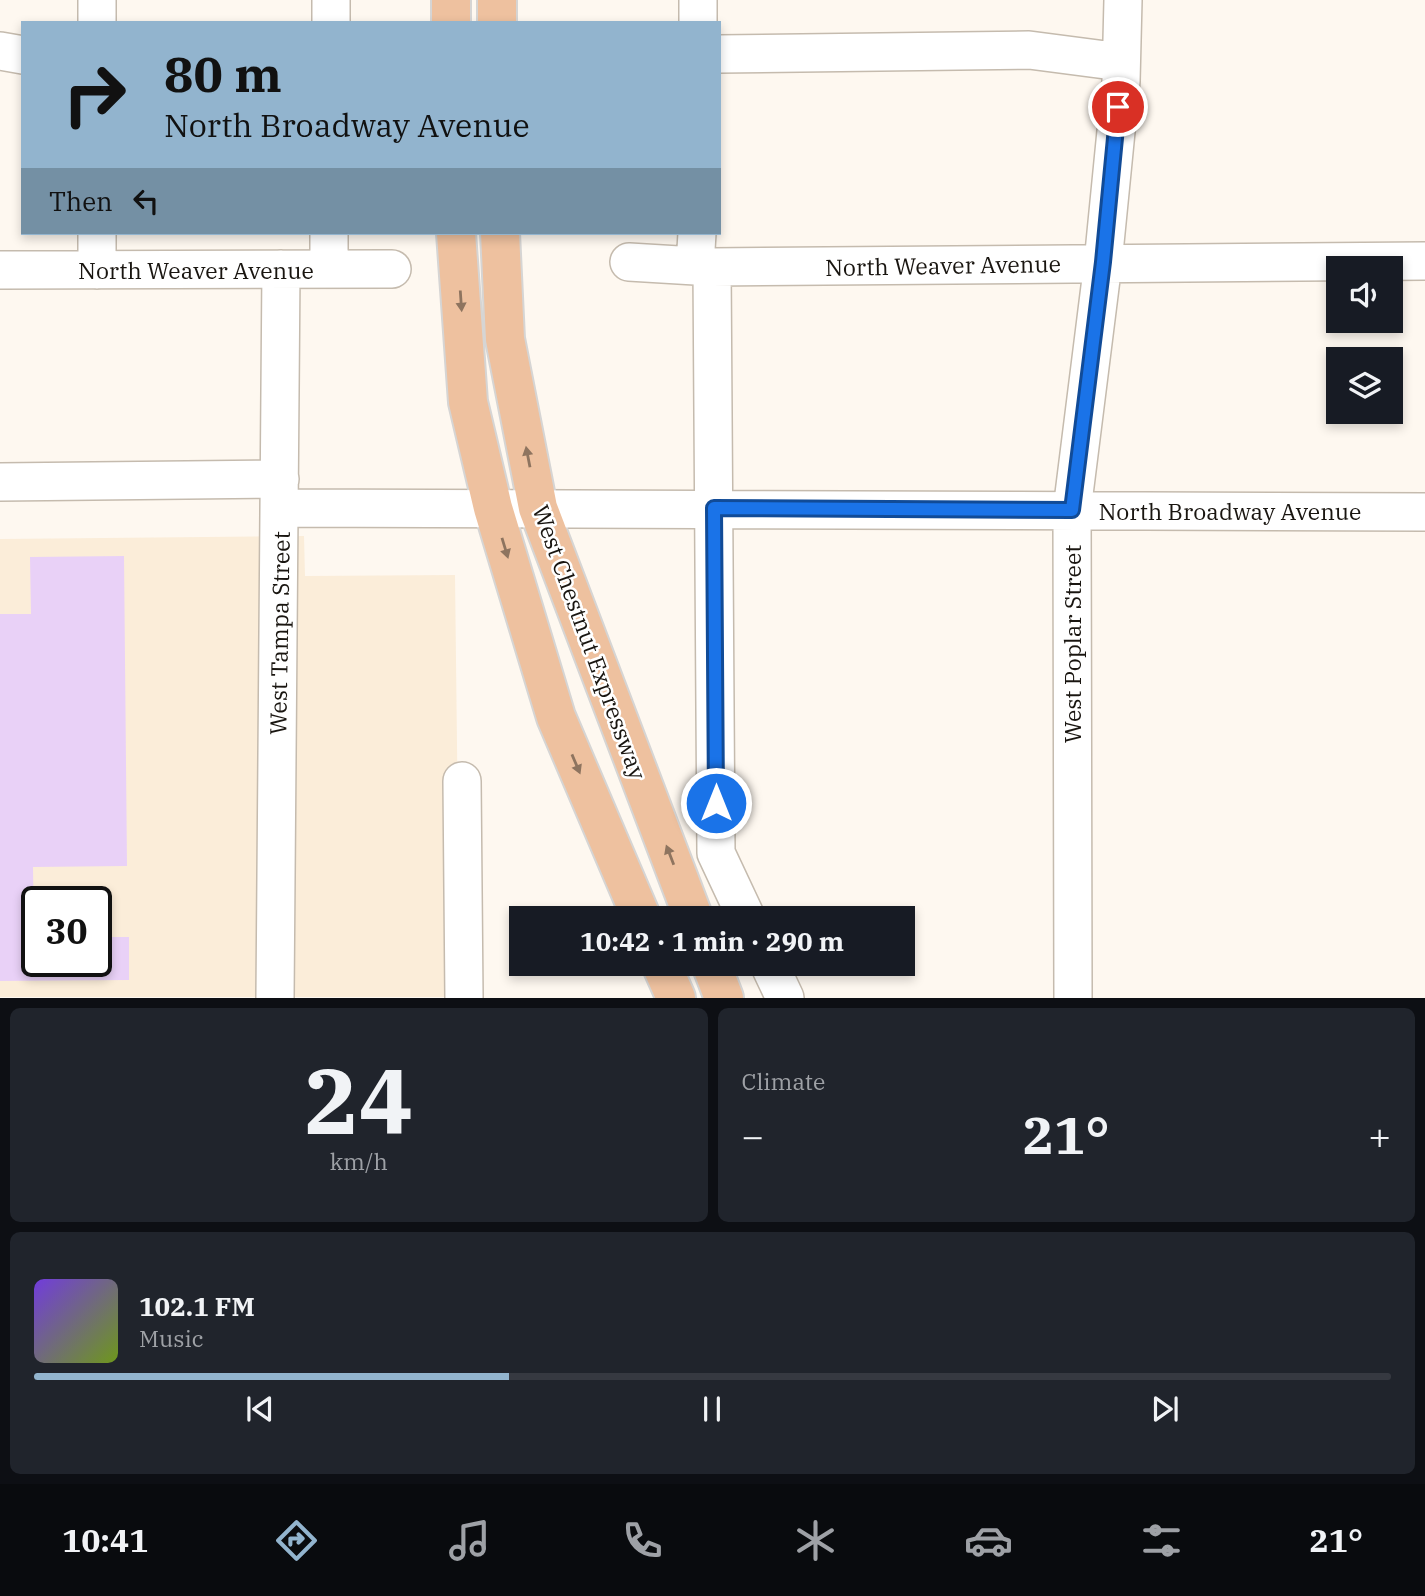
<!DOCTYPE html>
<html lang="en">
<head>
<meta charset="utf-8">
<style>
	body { margin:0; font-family:"IBM Plex Serif",serif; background:#20242c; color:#f1f3f6; height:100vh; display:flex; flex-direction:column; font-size:26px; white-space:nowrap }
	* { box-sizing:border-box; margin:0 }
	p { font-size:23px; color:#9ea1a6 }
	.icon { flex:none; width:38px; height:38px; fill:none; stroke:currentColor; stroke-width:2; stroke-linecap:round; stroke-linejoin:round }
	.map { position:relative; height:998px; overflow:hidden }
	.panel { display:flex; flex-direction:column; gap:10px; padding:10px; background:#0d0f14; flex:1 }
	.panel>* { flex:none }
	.hud { position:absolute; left:21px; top:21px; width:700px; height:214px; border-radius:0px; box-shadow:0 4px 10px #0003; background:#92b4ce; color:#111; overflow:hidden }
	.fabs { position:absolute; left:1326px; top:256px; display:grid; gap:14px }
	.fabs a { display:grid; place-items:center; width:77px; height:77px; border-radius:0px; background:#171b24; box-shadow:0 4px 10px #0003; font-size:35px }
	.speed { position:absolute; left:21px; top:886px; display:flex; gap:14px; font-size:35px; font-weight:700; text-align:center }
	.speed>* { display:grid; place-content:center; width:91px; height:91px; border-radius:50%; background:#171b24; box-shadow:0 4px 10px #0003; line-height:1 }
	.speed .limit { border:4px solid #111; border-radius:10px; background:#fff; color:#111 }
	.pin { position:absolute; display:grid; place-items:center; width:60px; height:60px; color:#fff; margin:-30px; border:4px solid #fff; border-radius:50%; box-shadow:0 2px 7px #0007 }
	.me { position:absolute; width:77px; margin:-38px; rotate:0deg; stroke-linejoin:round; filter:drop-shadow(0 0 5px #0008) }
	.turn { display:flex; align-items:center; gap:24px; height:147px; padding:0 28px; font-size:32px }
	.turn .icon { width:91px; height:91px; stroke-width:2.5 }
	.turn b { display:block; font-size:49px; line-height:60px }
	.then { display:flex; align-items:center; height:66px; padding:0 28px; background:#0003; gap:14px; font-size:26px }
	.big { font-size:52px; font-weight:800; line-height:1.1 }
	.panel .card { flex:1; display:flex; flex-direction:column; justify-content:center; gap:10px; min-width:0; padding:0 24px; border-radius:10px; background:#20242c }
	.panel .dial { align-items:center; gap:0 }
	.dial b { font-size:91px; line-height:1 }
	.song { display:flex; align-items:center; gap:21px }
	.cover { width:84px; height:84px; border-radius:10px; background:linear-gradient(135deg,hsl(260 70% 55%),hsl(80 70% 35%)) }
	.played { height:7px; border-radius:4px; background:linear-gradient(90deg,#92b4ce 35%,#363941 35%) }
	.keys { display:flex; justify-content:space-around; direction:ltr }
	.heat { display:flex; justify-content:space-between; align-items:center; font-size:38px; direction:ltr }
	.panel .tiles { flex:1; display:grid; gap:10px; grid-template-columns:1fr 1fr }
	.card:last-child { grid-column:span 2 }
	.trip { position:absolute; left:509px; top:906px; width:406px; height:70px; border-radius:0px; background:#171b24; box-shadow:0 4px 10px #0003; font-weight:800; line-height:70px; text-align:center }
	.menu { display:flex; height:112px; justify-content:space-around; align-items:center; background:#090b0e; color:#9ea1a6 }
	.menu .icon { width:49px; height:49px }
	.menu .active { color:#92b4ce }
	.menu b { font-size:32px; color:#f1f3f6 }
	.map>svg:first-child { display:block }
	.industrial { fill:#fbedd9; fill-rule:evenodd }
	.building { fill:#e9d1f7 }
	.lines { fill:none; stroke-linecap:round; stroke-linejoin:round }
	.minor-casing { stroke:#c5bbae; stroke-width:40 }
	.major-casing { stroke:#d6d5d4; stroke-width:42 }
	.minor { stroke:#fff; stroke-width:37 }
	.major { stroke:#eec19f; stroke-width:38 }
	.oneway { fill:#8e745f }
	.route-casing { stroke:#114b97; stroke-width:18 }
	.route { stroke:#1a73e8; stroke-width:12 }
	.labels { text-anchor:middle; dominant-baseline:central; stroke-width:5; stroke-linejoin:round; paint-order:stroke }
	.street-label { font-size:23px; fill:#191510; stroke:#fff }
</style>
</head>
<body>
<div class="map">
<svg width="1425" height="998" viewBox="0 0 1425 998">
	<rect width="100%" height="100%" fill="#fef8f0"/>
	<path class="industrial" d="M304,536L305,576L455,575L460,997H0V539ZM37,901H96V961H37Z"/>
	<path class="building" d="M124,556L127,866L33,867L34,938H37V961H96V937H129V980L0,981V614H31L30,557Z"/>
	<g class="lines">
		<defs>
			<path id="minor" d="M97,0V23
				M698,0V23
				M331,23V0
				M0,51L23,55
				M719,54L1029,50L1121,62
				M97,233V270
				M629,262L712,267L1425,261
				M695,266L697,233
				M712,267L716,853L747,919
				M329,269V233
				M0,270L392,269
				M0,482L280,479
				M280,508L1425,512
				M462,781L464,998
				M769,964L785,998
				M275,998L281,269
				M1073,998L1072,510L1103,263L1121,81L1123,0"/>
			<path id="major" d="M451,0V23
				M497,0V23
				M456,233L468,402L493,508L556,717L642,919
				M500,233L505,339L538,508L694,919
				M661,964L676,998
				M711,964L724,998"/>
		</defs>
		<use href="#minor" class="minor-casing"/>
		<use href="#major" class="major-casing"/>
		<use href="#minor" class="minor"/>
		<use href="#major" class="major"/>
	</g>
	<defs><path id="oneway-solid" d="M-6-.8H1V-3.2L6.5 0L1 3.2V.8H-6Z" transform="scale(1.75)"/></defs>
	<g class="oneway">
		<use href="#oneway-solid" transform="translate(461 301) rotate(86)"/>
		<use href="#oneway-solid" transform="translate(528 457) rotate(-101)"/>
		<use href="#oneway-solid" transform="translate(505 548) rotate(73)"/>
		<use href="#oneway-solid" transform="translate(576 764) rotate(67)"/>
		<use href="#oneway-solid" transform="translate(670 855) rotate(-111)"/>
	</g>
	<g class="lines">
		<defs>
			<path id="route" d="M716,803L714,508L1072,510L1103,262L1118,107"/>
		</defs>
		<use href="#route" class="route-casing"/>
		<use href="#route" class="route"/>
	</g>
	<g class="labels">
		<g class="street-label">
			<text transform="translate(943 265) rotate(-1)">North Weaver Avenue</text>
			<text x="196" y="270">North Weaver Avenue</text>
			<text x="1230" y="511">North Broadway Avenue</text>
			<text transform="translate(279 633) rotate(-89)">West Tampa Street</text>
			<text transform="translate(590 642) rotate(70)">West Chestnut Expressway</text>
			<text transform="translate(1072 644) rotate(-90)">West Poplar Street</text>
		</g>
	</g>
</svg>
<div class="fabs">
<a><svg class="icon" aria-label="sound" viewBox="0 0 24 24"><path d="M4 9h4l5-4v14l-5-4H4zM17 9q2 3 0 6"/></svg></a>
<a><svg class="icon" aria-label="layers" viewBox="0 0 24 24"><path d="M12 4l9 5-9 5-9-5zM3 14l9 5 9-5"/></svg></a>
</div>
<div class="speed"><div class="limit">30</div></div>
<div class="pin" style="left:1118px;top:107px;background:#d93025"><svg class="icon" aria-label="arrive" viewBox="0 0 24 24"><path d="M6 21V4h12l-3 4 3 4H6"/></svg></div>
<svg class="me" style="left:716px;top:803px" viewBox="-20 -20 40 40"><circle r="17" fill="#1a73e8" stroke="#fff" stroke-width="3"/><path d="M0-11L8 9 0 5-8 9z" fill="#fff"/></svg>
<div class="trip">10:42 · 1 min · 290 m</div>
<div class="hud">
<div class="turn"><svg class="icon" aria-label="right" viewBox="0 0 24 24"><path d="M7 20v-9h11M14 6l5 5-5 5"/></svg><div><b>80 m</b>North Broadway Avenue</div></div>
<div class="then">Then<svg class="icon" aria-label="left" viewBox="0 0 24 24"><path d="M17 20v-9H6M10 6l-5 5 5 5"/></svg></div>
</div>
</div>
<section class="panel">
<div class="tiles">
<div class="card dial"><b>24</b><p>km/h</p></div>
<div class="card"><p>Climate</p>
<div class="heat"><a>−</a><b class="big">21°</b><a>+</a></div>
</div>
<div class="card">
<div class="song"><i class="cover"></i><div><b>102.1 FM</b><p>Music</p></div></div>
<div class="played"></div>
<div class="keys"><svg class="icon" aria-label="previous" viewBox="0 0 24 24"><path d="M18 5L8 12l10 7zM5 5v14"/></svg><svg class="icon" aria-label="pause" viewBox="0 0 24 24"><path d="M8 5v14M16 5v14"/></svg><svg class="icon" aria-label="next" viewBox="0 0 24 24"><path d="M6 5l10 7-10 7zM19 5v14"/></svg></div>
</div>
</div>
</section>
<nav class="menu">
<b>10:41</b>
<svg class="icon active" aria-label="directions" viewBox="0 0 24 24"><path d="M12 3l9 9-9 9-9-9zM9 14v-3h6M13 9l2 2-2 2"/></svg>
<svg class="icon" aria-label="music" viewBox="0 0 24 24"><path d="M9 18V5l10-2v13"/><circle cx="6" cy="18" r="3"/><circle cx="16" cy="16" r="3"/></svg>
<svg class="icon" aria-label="phone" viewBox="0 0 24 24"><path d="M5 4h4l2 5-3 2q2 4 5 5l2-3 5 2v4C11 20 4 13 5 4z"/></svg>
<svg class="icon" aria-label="climate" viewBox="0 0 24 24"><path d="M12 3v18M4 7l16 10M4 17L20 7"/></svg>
<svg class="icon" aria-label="car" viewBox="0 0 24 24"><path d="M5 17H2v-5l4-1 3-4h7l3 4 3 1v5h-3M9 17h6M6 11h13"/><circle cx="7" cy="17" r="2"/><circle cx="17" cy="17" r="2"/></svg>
<svg class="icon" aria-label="filters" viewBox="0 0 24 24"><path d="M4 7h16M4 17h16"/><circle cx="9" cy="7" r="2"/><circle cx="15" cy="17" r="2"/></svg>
<b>21°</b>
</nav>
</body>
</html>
